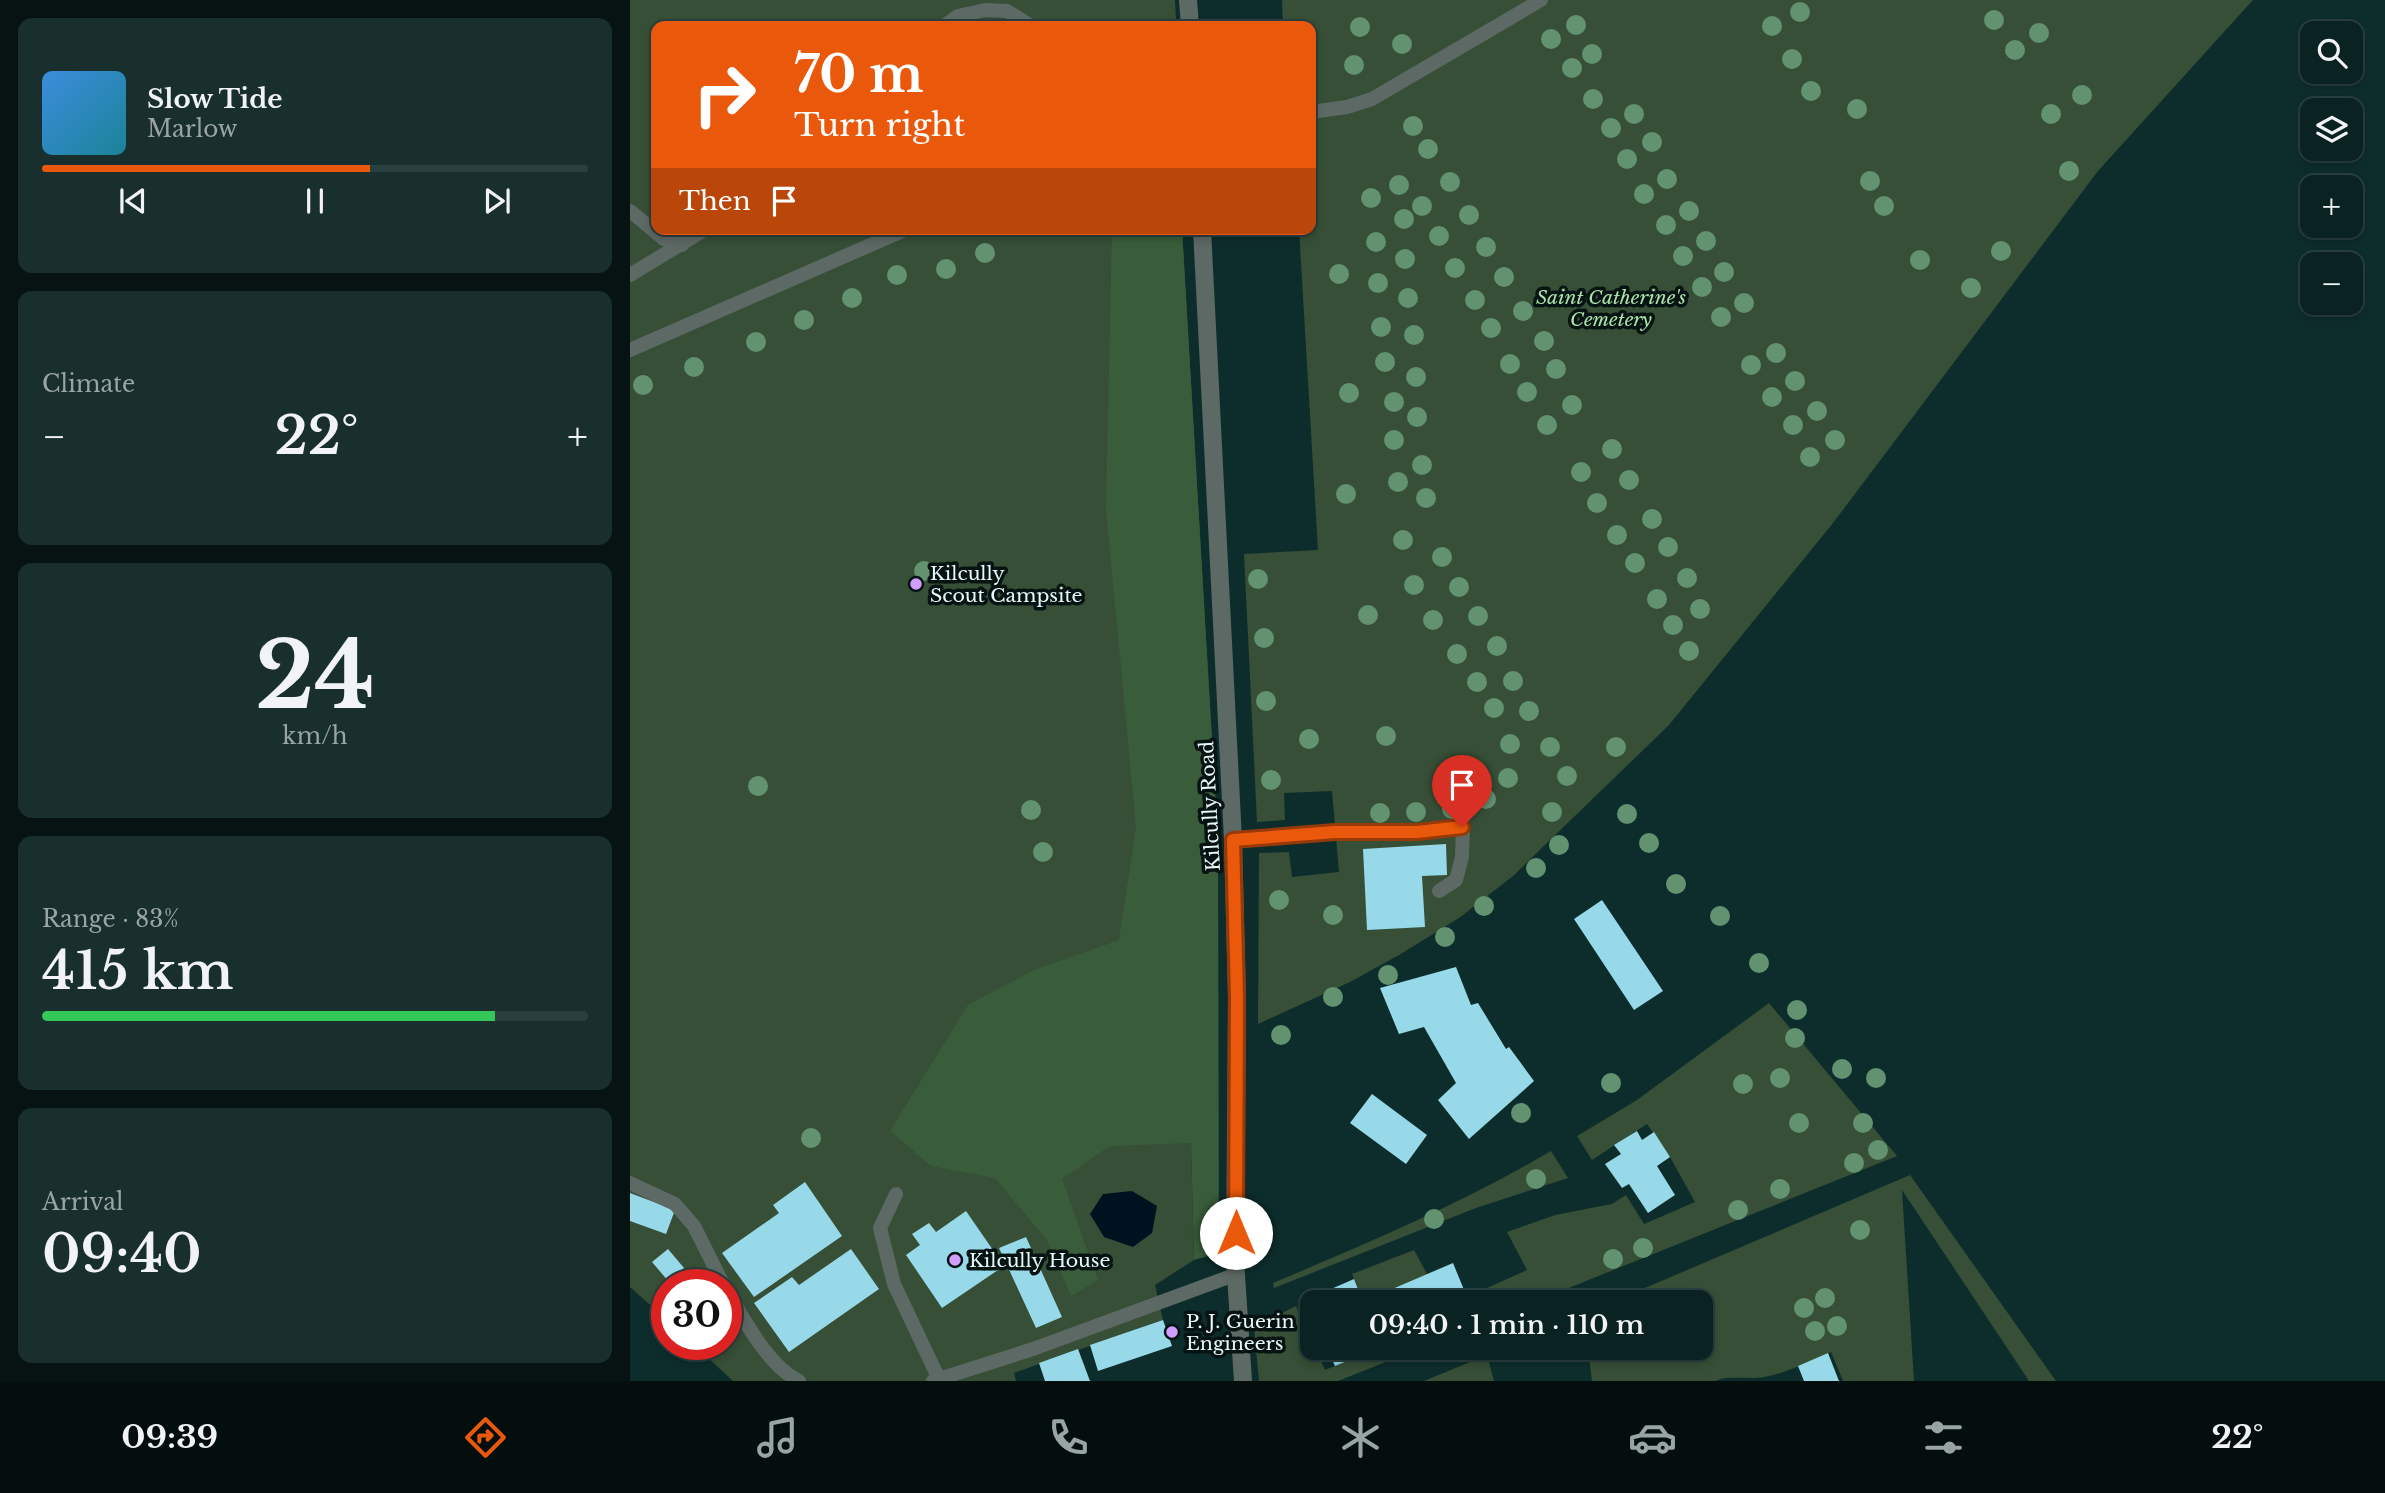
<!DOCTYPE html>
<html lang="en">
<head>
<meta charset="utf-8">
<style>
	body { margin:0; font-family:"Libre Baskerville",serif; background:#182f2e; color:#f1f3f6; height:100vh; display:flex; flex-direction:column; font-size:26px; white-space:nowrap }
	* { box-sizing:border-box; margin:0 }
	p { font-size:23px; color:#99a4a5 }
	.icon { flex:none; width:38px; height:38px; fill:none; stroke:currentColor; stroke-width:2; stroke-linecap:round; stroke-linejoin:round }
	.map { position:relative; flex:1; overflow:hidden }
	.side { display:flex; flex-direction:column; gap:18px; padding:18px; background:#061312; width:630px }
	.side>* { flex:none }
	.banner { position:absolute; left:21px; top:21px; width:665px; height:214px; border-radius:14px; box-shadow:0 4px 10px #0003,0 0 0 2px #2a3f3f; background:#ea580c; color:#fff; overflow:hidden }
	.buttons { position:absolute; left:1670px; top:21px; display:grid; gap:14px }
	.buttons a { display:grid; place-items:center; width:63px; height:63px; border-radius:14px; background:#0a2221; box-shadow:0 4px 10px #0003,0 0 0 2px #2a3f3f; font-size:35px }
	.speed { position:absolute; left:21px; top:1269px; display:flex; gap:14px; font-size:35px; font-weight:700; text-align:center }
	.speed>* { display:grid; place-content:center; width:91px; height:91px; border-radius:50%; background:#0a2221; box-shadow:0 4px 10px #0003,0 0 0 2px #2a3f3f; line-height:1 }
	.speed .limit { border:10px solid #d22; background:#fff; color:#111 }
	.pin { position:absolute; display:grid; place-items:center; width:60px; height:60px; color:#fff; margin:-72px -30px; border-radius:50% 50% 50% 0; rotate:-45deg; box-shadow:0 0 7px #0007 }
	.pin .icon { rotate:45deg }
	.me { position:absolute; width:77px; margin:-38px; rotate:0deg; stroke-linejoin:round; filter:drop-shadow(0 0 5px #0008) }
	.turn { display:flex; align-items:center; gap:24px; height:147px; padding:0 28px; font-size:32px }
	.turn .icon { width:91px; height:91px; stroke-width:2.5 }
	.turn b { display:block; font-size:49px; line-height:60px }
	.then { display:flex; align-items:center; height:66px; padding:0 28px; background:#0003; gap:14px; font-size:26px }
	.big { font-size:52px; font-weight:600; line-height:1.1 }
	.side .card { flex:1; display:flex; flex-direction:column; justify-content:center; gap:10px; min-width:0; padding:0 24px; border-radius:14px; background:#182f2e }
	.side .dial { align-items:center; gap:0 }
	.dial b { font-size:91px; line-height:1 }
	.song { display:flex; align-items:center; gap:21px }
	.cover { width:84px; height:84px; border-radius:10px; background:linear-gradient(135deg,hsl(210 70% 55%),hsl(190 70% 35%)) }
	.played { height:7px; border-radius:4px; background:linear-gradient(90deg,#ea580c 60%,#2a3f3f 60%) }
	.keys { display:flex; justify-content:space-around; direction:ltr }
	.heat { display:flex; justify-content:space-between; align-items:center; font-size:38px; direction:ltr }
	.charge { height:10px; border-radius:5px; background:linear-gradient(90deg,#34c759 83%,#2a3f3f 0) }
	.trip { position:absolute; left:670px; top:1290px; width:413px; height:70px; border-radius:14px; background:#0a2221; box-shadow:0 4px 10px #0003,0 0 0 2px #2a3f3f; font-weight:600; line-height:70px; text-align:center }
	.menu { display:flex; height:112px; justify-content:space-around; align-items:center; background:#040e0d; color:#99a4a5 }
	.menu .icon { width:49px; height:49px }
	.menu .selected { color:#ea580c }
	.menu b { font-size:32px; color:#f1f3f6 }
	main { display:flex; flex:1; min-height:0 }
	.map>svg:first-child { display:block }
	.green { fill:#364f36 }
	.forest { fill:#395d3a }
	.water { fill:#001220 }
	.building { fill:#97d9e9 }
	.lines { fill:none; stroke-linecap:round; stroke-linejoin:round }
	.lane { stroke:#5d6964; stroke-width:14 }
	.street { stroke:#5d6964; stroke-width:18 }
	.tree { fill:#639271 }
	.route-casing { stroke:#983908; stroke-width:18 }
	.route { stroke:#ea580c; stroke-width:12 }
	.poi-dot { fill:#d19dfe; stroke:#061312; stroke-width:2.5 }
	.labels { text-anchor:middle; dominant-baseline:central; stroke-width:7; stroke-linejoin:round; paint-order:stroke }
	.park-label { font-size:19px; font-style:italic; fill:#a9e4aa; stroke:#061312 }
	.poi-label { font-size:19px; fill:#e7f9f7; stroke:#061312; text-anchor:start }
	.street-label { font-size:19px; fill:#e7f9f7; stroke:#061312 }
</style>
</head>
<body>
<main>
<section class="side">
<div class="card">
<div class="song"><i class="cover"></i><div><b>Slow Tide</b><p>Marlow</p></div></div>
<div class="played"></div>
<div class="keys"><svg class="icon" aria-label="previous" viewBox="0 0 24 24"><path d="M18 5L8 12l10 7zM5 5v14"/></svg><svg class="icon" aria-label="pause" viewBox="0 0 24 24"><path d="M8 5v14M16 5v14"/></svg><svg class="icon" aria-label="next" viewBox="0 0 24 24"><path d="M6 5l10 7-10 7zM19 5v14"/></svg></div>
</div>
<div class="card"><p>Climate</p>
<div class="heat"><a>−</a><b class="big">22°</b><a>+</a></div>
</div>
<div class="card dial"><b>24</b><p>km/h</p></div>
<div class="card"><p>Range · 83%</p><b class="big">415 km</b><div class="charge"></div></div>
<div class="card"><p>Arrival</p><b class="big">09:40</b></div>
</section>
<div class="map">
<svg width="1755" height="1381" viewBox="0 0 1755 1381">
	<rect width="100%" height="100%" fill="#0d2d2c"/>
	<path class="green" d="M0,0H545L546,20L535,26H26V229H552L588,842L561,1143L564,1260L525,1285L533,1320L384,1373L386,1381H103L63,1344H96V1284H37V1320L0,1287Z
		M652,0H1623L1468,171L1203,523L1039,725L883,876L829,918L769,955L720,982L628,1024L629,853L659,852L662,877L709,872L702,791L654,793L655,820L627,822L614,554L688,550L669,229H681V136L688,120L681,92V26H653Z
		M1139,1003L1267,1156L904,1302H839L837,1297L897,1270L877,1232L925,1215L982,1204L996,1195L1014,1224L1065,1202L1040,1157L1017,1124L962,1160L947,1136L1007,1100Z
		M921,1151L938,1178L846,1208L644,1288L643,1283C738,1243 833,1203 921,1151Z
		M1280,1175L1426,1381H1399L1272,1190L1284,1381H1213L1201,1352C1180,1361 1157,1373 1134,1377C1118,1380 1099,1375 1085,1381H962L958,1349L918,1360L909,1348H1071V1302H982Z
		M784,1250L797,1274L733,1301L722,1274Z
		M666,1306L682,1342V1348H685L695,1370L748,1348H791L708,1381H629L624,1327Z
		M857,1355L864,1381H794Z"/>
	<path class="forest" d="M482,229H552L588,842L589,1253L564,1260L561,1143L480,1146L432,1179L468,1280L441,1296L417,1240L365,1178L301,1166L260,1131L338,1005L404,970L489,940L506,827L476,509Z"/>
	<path class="water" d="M502,1191L527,1206L522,1233L503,1247L474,1237L460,1214L473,1194Z"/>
	<path class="building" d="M816,844L817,875L792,876L795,927L737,930L733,849Z
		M972,900L1033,991L1004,1010L944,919Z
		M826,967L841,1005L848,1003L876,1049L879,1047L904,1081L839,1139L808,1100L826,1083L794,1027L769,1034L750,988Z
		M742,1094L797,1135L776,1164L720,1123Z
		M1007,1131L1012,1140L1024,1132L1040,1157L1027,1166L1045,1195L1018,1213L999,1184L992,1188L975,1164L991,1154L984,1145Z
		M175,1182L212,1236L124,1297L92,1253L149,1213L143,1205Z
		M0,1193L45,1210L36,1234L0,1221Z
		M336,1211L374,1266L312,1308L276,1255L290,1245L282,1234L299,1223L306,1232Z
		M396,1237L432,1317L406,1328L369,1248Z
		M38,1249L54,1268L39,1282L22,1262Z
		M221,1249L249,1289L159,1352L124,1303L162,1277L169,1285Z
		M823,1263L839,1302H743L741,1298Z
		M73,1269L86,1284H54Z
		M724,1279L733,1302H682V1315L676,1300Z
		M533,1320L542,1346L468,1371L460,1345Z
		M697,1348H748L705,1366Z
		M448,1349L460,1381H415L409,1363Z
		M1198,1353L1209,1381H1174L1168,1366Z"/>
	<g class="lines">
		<path class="lane" d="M314,26L328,16L355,10L377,11L401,26
			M681,112L717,107L742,99L911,0
			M0,211L34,239L52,245
			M0,275L76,229
			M0,350L277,229
			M603,840L705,832H787L833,827L832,857L826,880L809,891
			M0,1183L45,1204L64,1226L93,1284
			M266,1194L250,1228L264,1284L309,1379
			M96,1289C114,1319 137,1365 169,1381
			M303,1381L403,1349L607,1274"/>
		<path class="street" d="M558,0L560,26
			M572,229L603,840L607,997L605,1260L613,1381"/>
	</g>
	<g class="tree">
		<circle cx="1170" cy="12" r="10"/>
		<circle cx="1364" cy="20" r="10"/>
		<circle cx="946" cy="25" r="10"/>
		<circle cx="1142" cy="26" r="10"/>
		<circle cx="730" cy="27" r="10"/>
		<circle cx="1409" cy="33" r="10"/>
		<circle cx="921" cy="39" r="10"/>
		<circle cx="772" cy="44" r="10"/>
		<circle cx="1385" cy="50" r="10"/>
		<circle cx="962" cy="54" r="10"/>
		<circle cx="1162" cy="59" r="10"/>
		<circle cx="724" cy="65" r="10"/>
		<circle cx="942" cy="68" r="10"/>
		<circle cx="1181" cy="91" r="10"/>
		<circle cx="1452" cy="95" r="10"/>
		<circle cx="963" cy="99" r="10"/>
		<circle cx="1227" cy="109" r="10"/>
		<circle cx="1004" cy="114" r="10"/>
		<circle cx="1421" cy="114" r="10"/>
		<circle cx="783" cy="126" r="10"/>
		<circle cx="981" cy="128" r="10"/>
		<circle cx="1022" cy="142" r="10"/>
		<circle cx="798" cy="149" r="10"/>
		<circle cx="997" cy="159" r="10"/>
		<circle cx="1439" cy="171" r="10"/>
		<circle cx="1037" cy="179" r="10"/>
		<circle cx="1240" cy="181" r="10"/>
		<circle cx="820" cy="182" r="10"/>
		<circle cx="769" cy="185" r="10"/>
		<circle cx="1014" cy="194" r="10"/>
		<circle cx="741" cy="198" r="10"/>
		<circle cx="792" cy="206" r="10"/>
		<circle cx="1254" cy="206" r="10"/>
		<circle cx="1059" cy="211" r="10"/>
		<circle cx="839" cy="215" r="10"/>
		<circle cx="774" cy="219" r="10"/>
		<circle cx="1036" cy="225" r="10"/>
		<circle cx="809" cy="236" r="10"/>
		<circle cx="1076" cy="241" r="10"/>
		<circle cx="746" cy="242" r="10"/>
		<circle cx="856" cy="247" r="10"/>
		<circle cx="1371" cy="251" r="10"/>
		<circle cx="355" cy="253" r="10"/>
		<circle cx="1053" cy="256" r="10"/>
		<circle cx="775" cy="259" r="10"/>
		<circle cx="1290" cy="260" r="10"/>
		<circle cx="825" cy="268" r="10"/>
		<circle cx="316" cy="269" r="10"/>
		<circle cx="1094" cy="272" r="10"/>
		<circle cx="709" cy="274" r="10"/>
		<circle cx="267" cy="275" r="10"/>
		<circle cx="874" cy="277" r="10"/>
		<circle cx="748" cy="283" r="10"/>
		<circle cx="1072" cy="287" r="10"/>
		<circle cx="1341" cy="288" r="10"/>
		<circle cx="222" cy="298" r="10"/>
		<circle cx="778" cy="298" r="10"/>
		<circle cx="845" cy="300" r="10"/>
		<circle cx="1114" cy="303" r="10"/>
		<circle cx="893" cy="311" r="10"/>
		<circle cx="1091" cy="317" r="10"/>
		<circle cx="174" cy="320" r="10"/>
		<circle cx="751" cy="327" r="10"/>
		<circle cx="861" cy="328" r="10"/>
		<circle cx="784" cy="335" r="10"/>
		<circle cx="914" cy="341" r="10"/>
		<circle cx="126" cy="342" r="10"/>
		<circle cx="1146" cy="353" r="10"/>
		<circle cx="755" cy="362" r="10"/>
		<circle cx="880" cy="364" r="10"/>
		<circle cx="1121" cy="365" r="10"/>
		<circle cx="64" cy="367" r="10"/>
		<circle cx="926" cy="369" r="10"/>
		<circle cx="786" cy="377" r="10"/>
		<circle cx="1165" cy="381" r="10"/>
		<circle cx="13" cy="385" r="10"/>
		<circle cx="897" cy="392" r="10"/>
		<circle cx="719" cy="393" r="10"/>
		<circle cx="1142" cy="397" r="10"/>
		<circle cx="764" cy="402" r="10"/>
		<circle cx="942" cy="405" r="10"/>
		<circle cx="1187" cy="411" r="10"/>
		<circle cx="787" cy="417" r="10"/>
		<circle cx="917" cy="425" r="10"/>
		<circle cx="1163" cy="425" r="10"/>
		<circle cx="764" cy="440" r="10"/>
		<circle cx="1205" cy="440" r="10"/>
		<circle cx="982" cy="449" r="10"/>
		<circle cx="1180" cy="457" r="10"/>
		<circle cx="792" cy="465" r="10"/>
		<circle cx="951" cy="472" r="10"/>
		<circle cx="999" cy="480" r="10"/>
		<circle cx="768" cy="482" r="10"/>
		<circle cx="716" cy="494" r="10"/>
		<circle cx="796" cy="498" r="10"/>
		<circle cx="967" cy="503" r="10"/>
		<circle cx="1022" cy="519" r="10"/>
		<circle cx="987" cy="535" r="10"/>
		<circle cx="773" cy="540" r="10"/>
		<circle cx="1038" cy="547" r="10"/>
		<circle cx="812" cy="557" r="10"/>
		<circle cx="1005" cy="563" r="10"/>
		<circle cx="294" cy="571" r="10"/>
		<circle cx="1057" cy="578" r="10"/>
		<circle cx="628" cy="579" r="10"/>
		<circle cx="784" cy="585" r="10"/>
		<circle cx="829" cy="587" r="10"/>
		<circle cx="1027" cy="599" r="10"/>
		<circle cx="1070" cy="609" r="10"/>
		<circle cx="738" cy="615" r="10"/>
		<circle cx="848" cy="616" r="10"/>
		<circle cx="803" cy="620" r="10"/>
		<circle cx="1043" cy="625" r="10"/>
		<circle cx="634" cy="638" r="10"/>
		<circle cx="867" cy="646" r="10"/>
		<circle cx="1059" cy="651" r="10"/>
		<circle cx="827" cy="654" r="10"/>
		<circle cx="883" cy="681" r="10"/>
		<circle cx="847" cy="682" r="10"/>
		<circle cx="636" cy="701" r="10"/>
		<circle cx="864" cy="708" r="10"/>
		<circle cx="899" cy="711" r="10"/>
		<circle cx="756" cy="736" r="10"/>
		<circle cx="679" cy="739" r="10"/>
		<circle cx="880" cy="744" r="10"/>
		<circle cx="920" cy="747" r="10"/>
		<circle cx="986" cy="747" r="10"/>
		<circle cx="937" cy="776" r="10"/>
		<circle cx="878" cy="778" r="10"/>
		<circle cx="641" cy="780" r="10"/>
		<circle cx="128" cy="786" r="10"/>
		<circle cx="856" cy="799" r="10"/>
		<circle cx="822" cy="809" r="10"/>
		<circle cx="401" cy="810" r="10"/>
		<circle cx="786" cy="812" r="10"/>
		<circle cx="922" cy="812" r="10"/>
		<circle cx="750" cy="813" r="10"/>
		<circle cx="997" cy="814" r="10"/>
		<circle cx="1019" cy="843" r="10"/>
		<circle cx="929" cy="845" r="10"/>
		<circle cx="413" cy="852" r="10"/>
		<circle cx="906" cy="868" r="10"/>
		<circle cx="1046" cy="884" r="10"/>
		<circle cx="649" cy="900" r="10"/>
		<circle cx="854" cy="906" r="10"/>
		<circle cx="703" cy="915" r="10"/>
		<circle cx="1090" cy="916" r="10"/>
		<circle cx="815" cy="937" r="10"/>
		<circle cx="1129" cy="963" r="10"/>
		<circle cx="758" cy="975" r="10"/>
		<circle cx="703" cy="997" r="10"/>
		<circle cx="1167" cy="1010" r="10"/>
		<circle cx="651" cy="1035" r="10"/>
		<circle cx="1165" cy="1038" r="10"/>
		<circle cx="1212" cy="1069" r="10"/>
		<circle cx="1150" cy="1078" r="10"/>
		<circle cx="1246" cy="1078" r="10"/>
		<circle cx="981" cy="1083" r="10"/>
		<circle cx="1113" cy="1084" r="10"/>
		<circle cx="891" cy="1113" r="10"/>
		<circle cx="1169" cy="1123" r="10"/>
		<circle cx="1233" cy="1123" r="10"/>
		<circle cx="181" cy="1138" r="10"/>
		<circle cx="1248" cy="1150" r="10"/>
		<circle cx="1224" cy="1163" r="10"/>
		<circle cx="906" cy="1179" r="10"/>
		<circle cx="1150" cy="1189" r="10"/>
		<circle cx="1108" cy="1210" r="10"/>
		<circle cx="804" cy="1219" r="10"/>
		<circle cx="1230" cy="1230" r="10"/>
		<circle cx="1013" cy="1248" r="10"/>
		<circle cx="983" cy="1259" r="10"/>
		<circle cx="1195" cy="1298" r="10"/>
		<circle cx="1174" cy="1308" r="10"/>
		<circle cx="1207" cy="1326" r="10"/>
		<circle cx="1185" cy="1331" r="10"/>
	</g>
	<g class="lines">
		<defs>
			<path id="route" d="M606,1233L607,997L603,840L705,832H787L832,827"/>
		</defs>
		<use href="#route" class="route-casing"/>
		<use href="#route" class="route"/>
	</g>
	<g class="poi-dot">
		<circle cx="286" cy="584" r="7"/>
		<circle cx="325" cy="1260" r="7"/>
		<circle cx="542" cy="1332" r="7"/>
	</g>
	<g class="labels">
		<g class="park-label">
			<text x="981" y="297">Saint Catherine's<tspan x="981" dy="22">Cemetery</tspan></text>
		</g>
		<g class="poi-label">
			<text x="300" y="573">Kilcully<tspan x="300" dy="22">Scout Campsite</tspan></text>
			<text x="339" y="1260">Kilcully House</text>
			<text x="556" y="1321">P. J. Guerin<tspan x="556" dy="22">Engineers</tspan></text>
		</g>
		<g class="street-label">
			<text transform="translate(580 806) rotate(-93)">Kilcully Road</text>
		</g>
	</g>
</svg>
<div class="buttons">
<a><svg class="icon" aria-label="search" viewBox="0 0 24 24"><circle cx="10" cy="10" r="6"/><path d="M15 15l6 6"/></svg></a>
<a><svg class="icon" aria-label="layers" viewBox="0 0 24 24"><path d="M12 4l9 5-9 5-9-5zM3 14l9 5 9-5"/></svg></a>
<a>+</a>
<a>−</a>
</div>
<div class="speed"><div class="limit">30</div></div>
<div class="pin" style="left:832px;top:827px;background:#d93025"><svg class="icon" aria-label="arrive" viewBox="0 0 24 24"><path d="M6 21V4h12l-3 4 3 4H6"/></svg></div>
<svg class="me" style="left:606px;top:1233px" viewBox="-20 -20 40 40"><circle r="19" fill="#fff"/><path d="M0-13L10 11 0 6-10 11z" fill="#ea580c"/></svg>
<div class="trip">09:40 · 1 min · 110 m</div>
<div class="banner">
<div class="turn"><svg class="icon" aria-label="right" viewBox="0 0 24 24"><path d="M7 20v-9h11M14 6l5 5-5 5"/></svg><div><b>70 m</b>Turn right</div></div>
<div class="then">Then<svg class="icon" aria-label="arrive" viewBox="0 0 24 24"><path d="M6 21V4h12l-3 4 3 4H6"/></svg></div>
</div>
</div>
</main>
<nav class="menu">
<b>09:39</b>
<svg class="icon selected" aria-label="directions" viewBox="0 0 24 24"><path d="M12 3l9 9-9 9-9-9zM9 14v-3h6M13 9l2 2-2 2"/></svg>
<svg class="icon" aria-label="music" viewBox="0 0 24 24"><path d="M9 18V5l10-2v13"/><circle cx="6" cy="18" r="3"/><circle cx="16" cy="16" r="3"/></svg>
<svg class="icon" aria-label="phone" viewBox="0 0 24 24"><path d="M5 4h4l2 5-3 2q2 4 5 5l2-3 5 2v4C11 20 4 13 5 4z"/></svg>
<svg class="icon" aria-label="climate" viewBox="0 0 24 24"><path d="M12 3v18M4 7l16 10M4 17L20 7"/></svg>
<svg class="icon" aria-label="car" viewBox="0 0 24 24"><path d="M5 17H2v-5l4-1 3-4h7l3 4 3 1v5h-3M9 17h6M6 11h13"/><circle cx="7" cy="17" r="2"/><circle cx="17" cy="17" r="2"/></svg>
<svg class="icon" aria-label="filters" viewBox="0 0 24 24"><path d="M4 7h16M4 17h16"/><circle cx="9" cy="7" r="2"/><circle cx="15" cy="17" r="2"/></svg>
<b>22°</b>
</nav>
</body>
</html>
